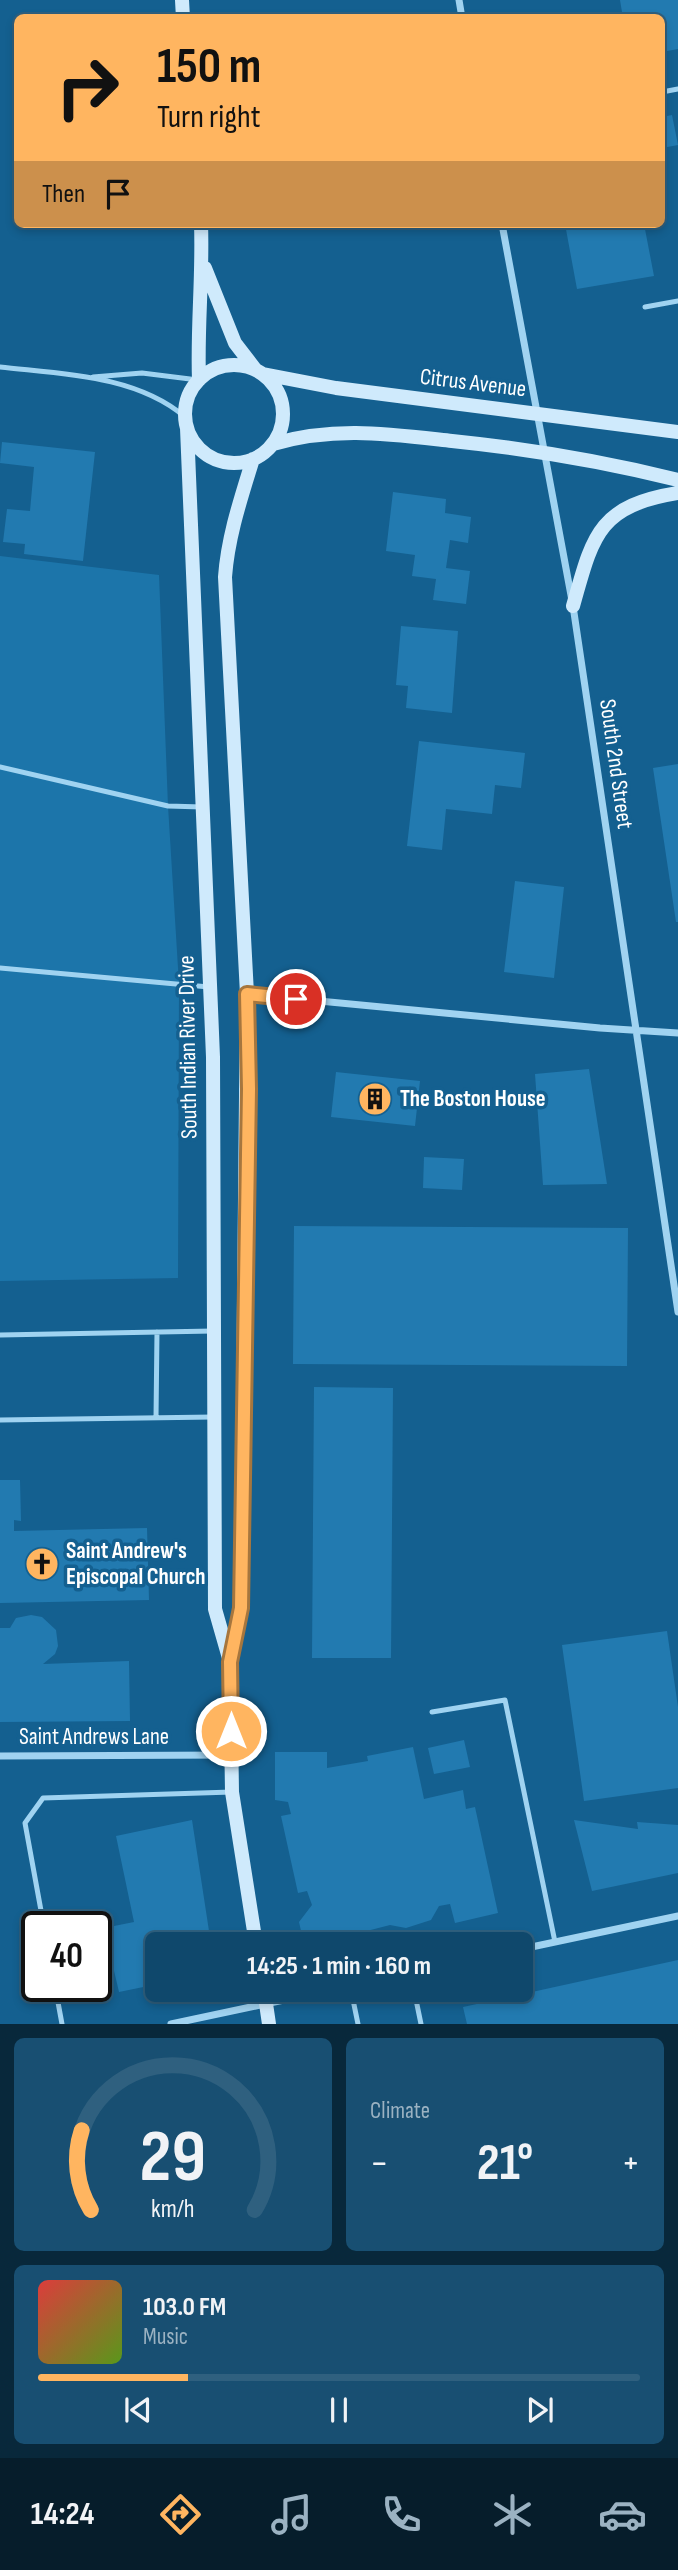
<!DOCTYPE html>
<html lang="en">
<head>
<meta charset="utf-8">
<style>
	body { margin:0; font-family:"Sofia Sans Condensed",sans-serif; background:#184f72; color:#f1f3f6; height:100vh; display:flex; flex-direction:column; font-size:26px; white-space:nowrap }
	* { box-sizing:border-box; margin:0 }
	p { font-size:23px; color:#9bb2c2 }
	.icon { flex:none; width:38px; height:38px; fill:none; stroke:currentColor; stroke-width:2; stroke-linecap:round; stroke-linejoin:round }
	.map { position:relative; height:2024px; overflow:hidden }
	.sheet { display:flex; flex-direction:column; gap:14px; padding:14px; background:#08283b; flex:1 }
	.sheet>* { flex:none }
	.hud { position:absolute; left:14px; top:14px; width:651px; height:214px; border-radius:10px; box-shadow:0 4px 10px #0003,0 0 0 2px #2f607f; background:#ffb560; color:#111; overflow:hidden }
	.speed { position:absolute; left:21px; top:1911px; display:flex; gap:14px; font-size:35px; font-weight:700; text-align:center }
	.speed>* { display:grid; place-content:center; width:91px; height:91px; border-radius:50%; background:#0f486c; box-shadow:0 4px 10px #0003,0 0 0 2px #2f607f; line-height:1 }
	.speed .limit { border:4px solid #111; border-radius:10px; background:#fff; color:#111 }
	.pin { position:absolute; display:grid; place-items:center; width:60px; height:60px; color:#fff; margin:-30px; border:4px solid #fff; border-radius:50%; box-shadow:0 2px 7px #0007 }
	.me { position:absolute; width:77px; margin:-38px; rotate:0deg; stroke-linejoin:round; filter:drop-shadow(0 0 5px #0008) }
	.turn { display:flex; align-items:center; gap:24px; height:147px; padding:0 28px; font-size:32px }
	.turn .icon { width:91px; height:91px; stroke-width:2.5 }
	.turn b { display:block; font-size:49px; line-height:60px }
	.then { display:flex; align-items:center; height:66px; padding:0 28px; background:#0003; gap:14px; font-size:26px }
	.big { font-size:52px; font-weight:700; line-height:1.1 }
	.sheet .tile { flex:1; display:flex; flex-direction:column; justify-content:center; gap:10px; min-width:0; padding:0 24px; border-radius:10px; background:#184f72 }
	.sheet .dial { align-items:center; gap:0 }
	.dial svg { height:182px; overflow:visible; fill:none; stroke:#2f607f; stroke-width:7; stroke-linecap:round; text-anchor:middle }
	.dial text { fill:#f1f3f6; stroke:none }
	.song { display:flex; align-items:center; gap:21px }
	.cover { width:84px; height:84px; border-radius:10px; background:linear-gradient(135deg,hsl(0 70% 55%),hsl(90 70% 35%)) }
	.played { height:7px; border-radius:4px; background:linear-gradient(90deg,#ffb560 25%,#2f607f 25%) }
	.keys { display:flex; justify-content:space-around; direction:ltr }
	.heat { display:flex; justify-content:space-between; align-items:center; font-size:38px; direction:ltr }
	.sheet .tiles { flex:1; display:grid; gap:14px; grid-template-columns:1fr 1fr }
	.tile:last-child { grid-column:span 2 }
	.trip { position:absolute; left:145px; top:1932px; width:388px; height:70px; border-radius:10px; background:#0f486c; box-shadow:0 4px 10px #0003,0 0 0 2px #2f607f; font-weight:700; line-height:70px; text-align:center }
	.menu { display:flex; height:112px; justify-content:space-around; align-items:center; background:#061d2b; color:#9bb2c2 }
	.menu .icon { width:49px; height:49px }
	.menu .active { color:#ffb560 }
	.menu b { font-size:32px; color:#f1f3f6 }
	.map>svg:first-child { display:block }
	.green { fill:#1c75aa }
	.building { fill:#227ab0 }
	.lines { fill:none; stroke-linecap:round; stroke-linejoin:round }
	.lane { stroke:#a0d3f1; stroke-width:5 }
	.street { stroke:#a0d3f1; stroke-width:7 }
	.secondary { stroke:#cfeafc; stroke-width:14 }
	.route-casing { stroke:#a6763e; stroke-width:18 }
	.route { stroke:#ffb560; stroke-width:12 }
	.labels { text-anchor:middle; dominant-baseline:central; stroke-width:7; stroke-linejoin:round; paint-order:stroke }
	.street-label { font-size:23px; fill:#fff; stroke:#146090 }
	.poi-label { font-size:23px; font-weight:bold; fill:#fff; stroke:#146090; text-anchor:start }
</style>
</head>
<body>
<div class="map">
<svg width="678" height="2024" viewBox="0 0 678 2024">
	<rect width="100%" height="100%" fill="#146090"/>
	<path class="green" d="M0,556L159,575L168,806L179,984L178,1278L0,1281Z"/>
	<path class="building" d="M620,0H678V49L662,52V18H623Z
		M672,115L678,145L662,148V117Z
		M565,224H644L654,276L577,289Z
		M2,442L95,452L83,561L24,554L25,544L3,542L7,509L30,511L34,467L0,463Z
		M393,492L446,499L445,513L471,517L468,543L450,540L446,568L470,571L466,604L433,600L436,579L412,576L415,555L386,551Z
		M401,626L458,631L452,713L406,708L408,686L396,685Z
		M419,741L525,753L521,788L495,785L492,814L446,809L442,850L407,846Z
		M678,764V922H676L653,768Z
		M515,881L564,887L554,978L504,972Z
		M589,1069L607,1184L543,1185L535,1074Z
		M336,1072L420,1081L415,1126L331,1117Z
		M424,1157L464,1159L462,1190L423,1188Z
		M294,1226L628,1228L627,1366L293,1364Z
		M314,1387L393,1388L391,1658H312Z
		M0,1480H20L21,1521L14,1520V1531L147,1528L149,1600L0,1603Z
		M31,1615L42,1617L56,1630L58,1646L55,1654L43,1664L129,1661L130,1721L0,1722V1628H10L16,1618Z
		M667,1631L678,1707V1788L584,1801L562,1645Z
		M464,1740L470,1767L434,1774L428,1748Z
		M413,1747L424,1799L463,1790L466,1809L475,1807L498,1913L455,1923L450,1904L439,1906L431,1920L406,1928L390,1925L359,1933L350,1944H304L299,1922L312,1905L307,1891L298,1893L281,1816L291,1814L288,1802L275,1800V1752H327V1768L368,1761L367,1756Z
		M192,1820L211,1944H158V1984L119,1992L104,1928L134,1922L116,1836Z
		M574,1820L638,1829L637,1822L678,1825V1873L592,1891Z
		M678,1960V2024H467L463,2007Z"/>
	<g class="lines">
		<path class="lane" d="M662,92L678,89
			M645,307L678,301
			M0,367C61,374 136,375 185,417
			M93,377L142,373L198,380
			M0,767L168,806L202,807
			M0,968L209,987
			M0,1335L213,1331
			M156,1418L157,1332
			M0,1420L213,1417
			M432,1712L505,1700L555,1942
			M44,1927L25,1823L43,1798L232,1792
			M55,1986L62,2024
			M351,1990L358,2024
			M414,1990L421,2024"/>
		<path class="street" d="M459,0L462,18
			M502,224L573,606L678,1312
			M247,994L600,1028L678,1033
			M0,1756L231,1755
			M522,1949L678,1916
			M171,2024L331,1990"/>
		<path class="secondary" d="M182,0L183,18
			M205,268L235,343L255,369
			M185 414a49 49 0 1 1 98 0a49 49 0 1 1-98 0Z
			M263,374L336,388L678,432
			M199,380C197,328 203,276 201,224
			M187,428L213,1057L215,1609L229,1658
			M273,444C335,426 389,434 452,441C530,449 602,461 678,480
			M253,459C241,498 228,536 225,577L247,994L241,1608L230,1662L232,1792L256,1944
			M573,606C593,535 598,506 678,493
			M264,1990L269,2024"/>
	</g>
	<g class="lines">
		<defs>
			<path id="route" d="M231,1731L230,1662L241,1608L249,1089L247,994L296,999"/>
		</defs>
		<use href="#route" class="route-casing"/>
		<use href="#route" class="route"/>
	</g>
	<defs>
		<symbol id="building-disc" viewBox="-11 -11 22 22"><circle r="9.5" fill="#ffb560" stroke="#146090"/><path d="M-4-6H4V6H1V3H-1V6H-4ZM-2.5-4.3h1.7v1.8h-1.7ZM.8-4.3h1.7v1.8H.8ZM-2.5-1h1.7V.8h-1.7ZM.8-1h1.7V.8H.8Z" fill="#111"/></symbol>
		<symbol id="church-disc" viewBox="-11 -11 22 22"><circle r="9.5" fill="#ffb560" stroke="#146090"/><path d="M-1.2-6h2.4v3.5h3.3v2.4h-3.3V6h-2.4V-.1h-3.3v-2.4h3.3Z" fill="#111"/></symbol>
	</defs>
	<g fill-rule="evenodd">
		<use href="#building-disc" x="356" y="1080" width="38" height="38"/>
		<use href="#church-disc" x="23" y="1545" width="38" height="38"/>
	</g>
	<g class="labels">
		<g class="street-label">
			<text transform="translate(473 383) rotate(7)">Citrus Avenue</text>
			<text transform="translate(616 764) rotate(82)">South 2nd Street</text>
			<text transform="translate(188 1047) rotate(-91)">South Indian River Drive</text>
			<text x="94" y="1737">Saint Andrews Lane</text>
		</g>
		<g class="poi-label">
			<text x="400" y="1099">The Boston House</text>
			<text x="66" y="1551">Saint Andrew's<tspan x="66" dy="26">Episcopal Church</tspan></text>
		</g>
	</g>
</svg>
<div class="speed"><div class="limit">40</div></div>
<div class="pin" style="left:296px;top:999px;background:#d93025"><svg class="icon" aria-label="arrive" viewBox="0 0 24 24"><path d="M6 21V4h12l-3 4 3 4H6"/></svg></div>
<svg class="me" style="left:231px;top:1731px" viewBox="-20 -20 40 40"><circle r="17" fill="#ffb560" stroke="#fff" stroke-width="3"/><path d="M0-11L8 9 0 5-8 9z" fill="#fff"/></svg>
<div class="trip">14:25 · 1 min · 160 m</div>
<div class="hud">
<div class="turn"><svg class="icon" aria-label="right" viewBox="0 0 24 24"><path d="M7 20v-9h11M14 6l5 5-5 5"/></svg><div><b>150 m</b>Turn right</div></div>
<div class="then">Then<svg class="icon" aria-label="arrive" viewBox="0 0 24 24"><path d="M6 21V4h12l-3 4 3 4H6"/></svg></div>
</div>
</div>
<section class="sheet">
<div class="tiles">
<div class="tile dial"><svg viewBox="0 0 100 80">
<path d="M14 69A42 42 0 1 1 86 69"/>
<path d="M14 69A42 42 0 0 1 10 34" stroke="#ffb560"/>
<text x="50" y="56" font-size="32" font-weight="700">29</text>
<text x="50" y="72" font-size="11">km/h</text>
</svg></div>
<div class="tile"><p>Climate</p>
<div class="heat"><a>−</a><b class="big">21°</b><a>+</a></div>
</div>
<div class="tile">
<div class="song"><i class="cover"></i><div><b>103.0 FM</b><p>Music</p></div></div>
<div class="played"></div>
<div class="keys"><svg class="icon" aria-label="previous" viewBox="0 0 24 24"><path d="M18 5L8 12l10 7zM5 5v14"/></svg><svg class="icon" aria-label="pause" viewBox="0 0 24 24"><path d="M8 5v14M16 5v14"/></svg><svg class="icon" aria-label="next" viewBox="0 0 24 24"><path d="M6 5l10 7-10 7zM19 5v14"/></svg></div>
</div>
</div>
</section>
<nav class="menu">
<b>14:24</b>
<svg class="icon active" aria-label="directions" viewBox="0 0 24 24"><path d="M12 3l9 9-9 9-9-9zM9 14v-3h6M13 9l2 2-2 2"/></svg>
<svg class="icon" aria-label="music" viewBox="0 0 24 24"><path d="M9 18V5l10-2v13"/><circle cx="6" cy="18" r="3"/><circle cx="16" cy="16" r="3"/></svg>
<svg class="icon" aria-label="phone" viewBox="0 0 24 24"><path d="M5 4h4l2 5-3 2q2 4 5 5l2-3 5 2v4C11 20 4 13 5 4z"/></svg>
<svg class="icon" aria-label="climate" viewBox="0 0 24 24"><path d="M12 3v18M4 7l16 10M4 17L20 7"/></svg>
<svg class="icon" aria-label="car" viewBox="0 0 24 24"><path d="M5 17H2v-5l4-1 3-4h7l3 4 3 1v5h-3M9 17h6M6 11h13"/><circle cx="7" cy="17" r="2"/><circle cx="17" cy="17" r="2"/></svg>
</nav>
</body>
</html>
